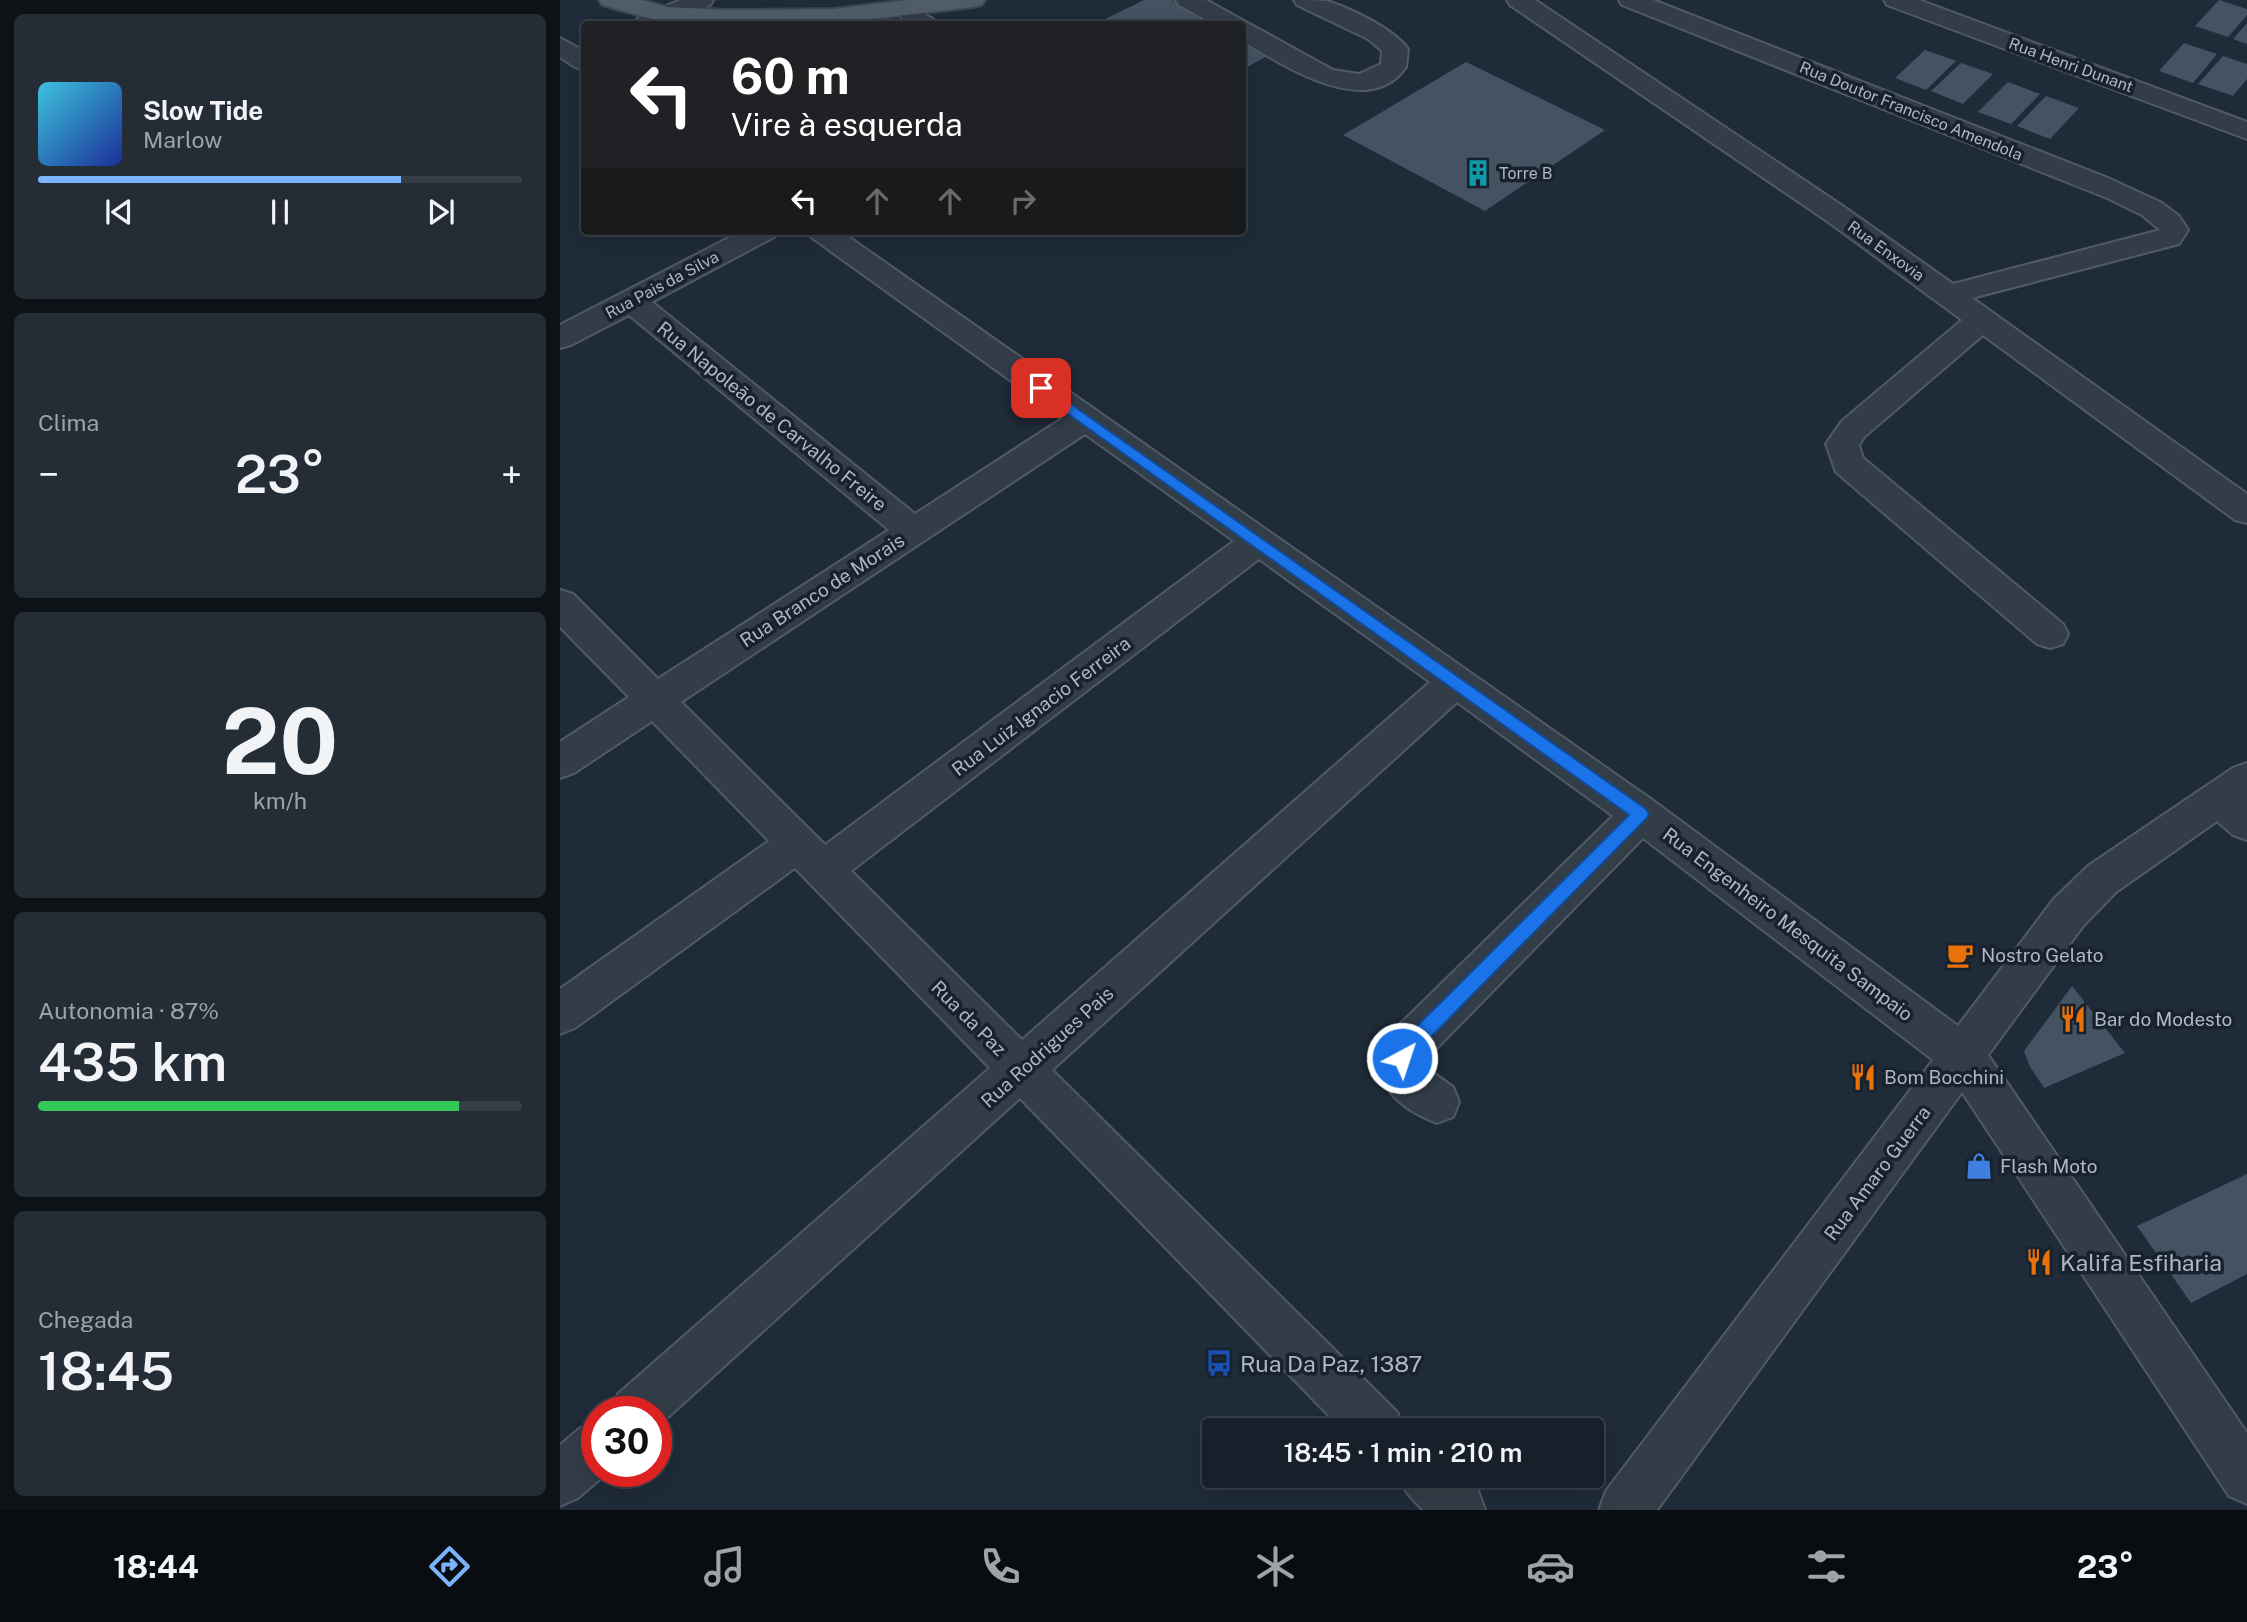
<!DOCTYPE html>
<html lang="pt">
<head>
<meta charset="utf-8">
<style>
	body { margin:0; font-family:"Public Sans",sans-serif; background:#242d36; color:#f1f3f6; height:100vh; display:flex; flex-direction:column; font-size:26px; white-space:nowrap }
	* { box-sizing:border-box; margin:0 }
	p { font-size:23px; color:#9ea3a8 }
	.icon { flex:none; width:38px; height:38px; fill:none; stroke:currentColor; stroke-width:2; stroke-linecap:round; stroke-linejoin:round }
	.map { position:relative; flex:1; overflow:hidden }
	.side { display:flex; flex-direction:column; gap:14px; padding:14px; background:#0d1217; width:560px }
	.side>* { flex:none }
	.guide { position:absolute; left:21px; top:21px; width:665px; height:214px; border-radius:7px; box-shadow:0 7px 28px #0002,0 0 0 2px #363e47; background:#202124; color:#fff; overflow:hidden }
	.speed { position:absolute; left:21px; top:1396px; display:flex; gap:14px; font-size:35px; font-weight:700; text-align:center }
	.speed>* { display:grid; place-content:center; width:91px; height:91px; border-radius:50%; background:#17202a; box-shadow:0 7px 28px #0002,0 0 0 2px #363e47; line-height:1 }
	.speed .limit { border:10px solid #d22; background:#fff; color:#111 }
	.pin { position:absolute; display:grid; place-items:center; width:60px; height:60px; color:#fff; margin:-30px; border-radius:14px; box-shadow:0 4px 10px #0006 }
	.me { position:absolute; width:77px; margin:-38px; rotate:40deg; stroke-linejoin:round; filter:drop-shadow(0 0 5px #0008) }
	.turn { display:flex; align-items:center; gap:24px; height:147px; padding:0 35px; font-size:32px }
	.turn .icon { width:91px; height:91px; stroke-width:2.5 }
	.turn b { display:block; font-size:49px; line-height:60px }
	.lanes { display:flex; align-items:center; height:66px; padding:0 35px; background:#0003; justify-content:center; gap:35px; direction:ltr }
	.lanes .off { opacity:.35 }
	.big { font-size:52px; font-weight:600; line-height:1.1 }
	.side .tile { flex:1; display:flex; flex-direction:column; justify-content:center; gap:10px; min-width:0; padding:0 24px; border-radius:10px; background:#242d36 }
	.side .dial { align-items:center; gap:0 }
	.dial b { font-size:91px; line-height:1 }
	.song { display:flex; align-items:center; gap:21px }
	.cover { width:84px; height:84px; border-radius:10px; background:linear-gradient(135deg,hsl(190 70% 55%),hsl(230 70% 35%)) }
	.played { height:7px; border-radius:4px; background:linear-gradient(90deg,#7bb4fc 75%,#363e47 75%) }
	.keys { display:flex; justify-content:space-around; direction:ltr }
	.heat { display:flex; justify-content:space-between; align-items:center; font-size:38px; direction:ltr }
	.charge { height:10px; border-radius:5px; background:linear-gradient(90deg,#34c759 87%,#363e47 0) }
	.trip { position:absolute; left:642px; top:1418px; width:402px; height:70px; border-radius:7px; background:#17202a; box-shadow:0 7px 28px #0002,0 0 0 2px #363e47; font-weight:600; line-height:70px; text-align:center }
	.dock { display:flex; height:112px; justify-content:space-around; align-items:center; background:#090d11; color:#9ea3a8 }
	.dock .icon { width:49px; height:49px }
	.dock .current { color:#7bb4fc }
	.dock b { font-size:32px; color:#f1f3f6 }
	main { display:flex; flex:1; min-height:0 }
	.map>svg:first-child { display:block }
	.building { fill:#455262 }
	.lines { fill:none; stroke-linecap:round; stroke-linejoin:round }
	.minor-casing { stroke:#505a66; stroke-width:4 }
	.major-casing { stroke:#3c4652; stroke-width:4 }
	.minor { fill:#333d48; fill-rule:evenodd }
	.major { fill:#505c69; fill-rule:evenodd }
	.route { fill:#1a73e8; stroke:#114b97; stroke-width:2 }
	.labels { text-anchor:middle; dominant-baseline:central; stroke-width:7; stroke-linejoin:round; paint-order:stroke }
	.far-street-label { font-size:16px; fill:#adb7c5; stroke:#18222d }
	.far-poi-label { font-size:16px; fill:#adb7c5; stroke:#18222d; text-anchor:start }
	.street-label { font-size:19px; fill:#adb7c5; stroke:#18222d }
	.poi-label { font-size:19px; fill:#adb7c5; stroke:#18222d; text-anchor:start }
	.near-poi-label { font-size:23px; fill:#adb7c5; stroke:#18222d; text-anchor:start }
</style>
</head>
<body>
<main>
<section class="side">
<div class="tile">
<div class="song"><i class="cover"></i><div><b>Slow Tide</b><p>Marlow</p></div></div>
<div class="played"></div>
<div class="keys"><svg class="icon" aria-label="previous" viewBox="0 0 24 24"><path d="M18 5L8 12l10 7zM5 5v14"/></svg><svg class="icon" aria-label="pause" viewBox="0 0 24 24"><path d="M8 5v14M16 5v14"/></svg><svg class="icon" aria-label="next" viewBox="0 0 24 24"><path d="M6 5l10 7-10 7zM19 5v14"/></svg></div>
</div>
<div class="tile"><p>Clima</p>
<div class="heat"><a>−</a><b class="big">23°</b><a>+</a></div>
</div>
<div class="tile dial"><b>20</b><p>km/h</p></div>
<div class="tile"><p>Autonomia · 87%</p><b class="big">435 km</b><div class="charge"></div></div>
<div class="tile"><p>Chegada</p><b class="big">18:45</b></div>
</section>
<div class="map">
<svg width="1687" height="1510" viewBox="0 0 1687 1510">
	<rect width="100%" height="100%" fill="#1f2b38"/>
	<path class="building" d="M584,0H612L660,24H535Z
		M1659,0L1687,9V15L1668,37L1635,26Z
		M1687,23V44L1673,39Z
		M682,36L714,52L682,70Z
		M1624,43L1657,54L1633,83L1599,71Z
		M1365,50L1396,61L1366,90L1335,78Z
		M1663,56L1687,64V79L1673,96L1638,84Z
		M906,62L1045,130L925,211L783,135Z
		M1401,63L1433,74L1403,104L1371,91Z
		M1448,82L1480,94L1451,124L1418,112Z
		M1486,96L1519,108L1490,139L1457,126Z
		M1512,986L1565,1053L1484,1088L1469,1065L1464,1051Z
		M1687,1174V1274L1631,1303L1577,1226Z"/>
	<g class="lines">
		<defs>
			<path id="minor" d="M120,0H153L150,5L106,24H74L77,19Z
				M616,0H646L773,70L799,74L821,64L822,51L808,39L737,5L734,0C744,0 757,0 767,1C790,8 834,29 848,49L846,67C808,122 722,64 682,41V24H654L619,5Z
				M947,0H975L1287,209L1393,284L1600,230L1582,215L1547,198L1062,5L1059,0H1093L1548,178L1602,203L1619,216L1628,230L1619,244L1412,298L1687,494V523L1675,520L1423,335L1304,437L1299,445L1303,458L1503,624L1508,634L1503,644L1490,648L1477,644L1276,472L1266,444L1282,421L1402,320L1267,221L950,5Z
				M1324,0H1359L1687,122V139L1327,5Z
				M349,1L358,3L364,14L373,19L376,24H345L337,8L340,3Z
				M0,38L24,51V70L15,67L0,57Z
				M182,231H218L214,237L92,302L355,514L503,418L251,237L247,231H280L1095,802L1398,1026L1493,900L1528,866L1673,768L1687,763V840L1673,835L1657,821L1556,892L1523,926L1428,1055L1687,1433V1504L1669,1496L1402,1092L1097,1510H1039L1046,1491L1373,1060L1083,838L864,1061L865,1067L893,1087L899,1102L893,1117L877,1123C836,1107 808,1082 828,1036L1053,816L897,702L492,1070L837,1412L844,1430H783L460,1098L96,1428V1412H51L58,1394L430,1068L235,868L15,1028L0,1034V989L209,841L92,721L14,773L0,778V742L69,697L0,627V590L13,594L98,679L329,530L69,315L11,345L0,348V325ZM525,434L674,541L265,845L121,702ZM699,559L870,682L462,1040L291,871Z
				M37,1421V1472H48L18,1498L0,1506V1445L19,1429Z
				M839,1475H902L918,1491L925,1510H863L847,1493Z"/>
			<path id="major" d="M39,0H81L108,7L168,10L273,9L348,0H425L422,5L413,7C313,19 211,33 110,22C87,19 64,11 42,5Z"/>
		</defs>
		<use href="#minor" class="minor-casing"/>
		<use href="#major" class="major-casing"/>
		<use href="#minor" class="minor"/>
		<use href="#major" class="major"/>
	</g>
	<path class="route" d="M481,383L1086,809L1089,814L1086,819L852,1056L849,1064L842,1066L836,1064L833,1058L838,1045L1069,815L476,391L474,388Z"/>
	<defs>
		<symbol id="building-bare" viewBox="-9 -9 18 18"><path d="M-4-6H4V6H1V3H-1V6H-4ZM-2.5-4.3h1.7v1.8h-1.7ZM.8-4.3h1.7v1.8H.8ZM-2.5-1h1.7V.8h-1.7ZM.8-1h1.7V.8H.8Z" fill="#0f9aa8" stroke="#18222d" stroke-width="2.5" paint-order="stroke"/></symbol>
		<symbol id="cafe-bare" viewBox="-9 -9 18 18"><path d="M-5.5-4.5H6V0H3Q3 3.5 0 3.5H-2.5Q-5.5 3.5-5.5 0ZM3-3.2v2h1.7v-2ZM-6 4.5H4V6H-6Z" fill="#e8710a" stroke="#18222d" stroke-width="2.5" paint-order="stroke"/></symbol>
		<symbol id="restaurant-bare" viewBox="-9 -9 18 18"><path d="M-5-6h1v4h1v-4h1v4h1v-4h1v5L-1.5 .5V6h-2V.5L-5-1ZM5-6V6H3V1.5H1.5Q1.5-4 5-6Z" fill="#e8710a" stroke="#18222d" stroke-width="2.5" paint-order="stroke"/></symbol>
		<symbol id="shop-bare" viewBox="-9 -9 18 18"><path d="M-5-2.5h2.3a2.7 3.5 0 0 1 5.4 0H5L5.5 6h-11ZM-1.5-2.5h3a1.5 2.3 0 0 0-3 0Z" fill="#3f7fe0" stroke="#18222d" stroke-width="2.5" paint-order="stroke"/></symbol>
		<symbol id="bus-bare" viewBox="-9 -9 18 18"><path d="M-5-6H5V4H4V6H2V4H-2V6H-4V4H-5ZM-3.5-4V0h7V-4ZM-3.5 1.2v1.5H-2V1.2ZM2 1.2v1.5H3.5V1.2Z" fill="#1a4fb4" stroke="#18222d" stroke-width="2.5" paint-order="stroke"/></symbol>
	</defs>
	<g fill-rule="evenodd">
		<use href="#building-bare" x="899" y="154" width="38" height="38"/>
		<use href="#cafe-bare" x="1381" y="936" width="38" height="38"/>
		<use href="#restaurant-bare" x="1494" y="1000" width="38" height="38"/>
		<use href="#restaurant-bare" x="1284" y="1058" width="38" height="38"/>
		<use href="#shop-bare" x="1400" y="1147" width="38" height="38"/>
		<use href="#restaurant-bare" x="1460" y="1243" width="38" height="38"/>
		<use href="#bus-bare" x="640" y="1344" width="38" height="38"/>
	</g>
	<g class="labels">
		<g class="far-street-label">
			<text transform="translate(1511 65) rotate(20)">Rua Henri Dunant</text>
			<text transform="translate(1351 111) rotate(22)">Rua Doutor Francisco Amendola</text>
			<text transform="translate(1326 251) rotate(36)">Rua Enxovia</text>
			<text transform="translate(102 285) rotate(-28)">Rua Pais da Silva</text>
		</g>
		<g class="far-poi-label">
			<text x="939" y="173">Torre B</text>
		</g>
		<g class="street-label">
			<text transform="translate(212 416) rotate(39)">Rua Napoleão de Carvalho Freire</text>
			<text transform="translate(262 590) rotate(-33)">Rua Branco de Morais</text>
			<text transform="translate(481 706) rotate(-37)">Rua Luiz Ignacio Ferreira</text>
			<text transform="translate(1228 924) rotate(37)">Rua Engenheiro Mesquita Sampaio</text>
			<text transform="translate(409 1018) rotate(45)">Rua da Paz</text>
			<text transform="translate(487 1047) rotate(-42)">Rua Rodrigues Pais</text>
			<text transform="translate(1317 1173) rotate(-53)">Rua Amaro Guerra</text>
		</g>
		<g class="poi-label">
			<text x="1421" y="955">Nostro Gelato</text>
			<text x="1534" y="1019">Bar do Modesto</text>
			<text x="1324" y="1077">Bom Bocchini</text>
			<text x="1440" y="1166">Flash Moto</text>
		</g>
		<g class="near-poi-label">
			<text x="1500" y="1262">Kalifa Esfiharia</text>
			<text x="680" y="1363">Rua Da Paz, 1387</text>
		</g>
	</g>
</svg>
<div class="speed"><div class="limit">30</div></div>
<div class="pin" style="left:481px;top:388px;background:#d93025"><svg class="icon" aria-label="arrive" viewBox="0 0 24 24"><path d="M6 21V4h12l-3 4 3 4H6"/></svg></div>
<svg class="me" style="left:842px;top:1058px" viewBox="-20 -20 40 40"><circle r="17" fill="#1a73e8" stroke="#fff" stroke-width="3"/><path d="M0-11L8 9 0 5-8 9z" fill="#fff"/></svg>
<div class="trip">18:45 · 1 min · 210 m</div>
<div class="guide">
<div class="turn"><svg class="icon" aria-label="left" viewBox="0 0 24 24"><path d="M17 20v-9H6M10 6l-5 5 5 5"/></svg><div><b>60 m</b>Vire à esquerda</div></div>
<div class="lanes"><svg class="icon" aria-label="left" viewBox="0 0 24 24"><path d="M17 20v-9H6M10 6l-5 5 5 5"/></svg><svg class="icon off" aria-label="ahead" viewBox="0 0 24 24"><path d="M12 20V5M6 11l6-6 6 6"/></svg><svg class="icon off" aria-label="ahead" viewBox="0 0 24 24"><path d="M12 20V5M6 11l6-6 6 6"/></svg><svg class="icon off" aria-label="right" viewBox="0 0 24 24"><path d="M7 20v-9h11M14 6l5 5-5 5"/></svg></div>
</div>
</div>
</main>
<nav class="dock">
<b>18:44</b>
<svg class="icon current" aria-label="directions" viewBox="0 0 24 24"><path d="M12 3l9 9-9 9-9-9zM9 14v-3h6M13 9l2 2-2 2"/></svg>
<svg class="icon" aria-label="music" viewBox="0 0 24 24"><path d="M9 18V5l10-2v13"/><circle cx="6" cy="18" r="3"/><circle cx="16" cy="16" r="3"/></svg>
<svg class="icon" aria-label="phone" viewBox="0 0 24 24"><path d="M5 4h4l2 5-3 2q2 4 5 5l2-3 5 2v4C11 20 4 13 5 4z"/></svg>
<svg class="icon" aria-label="climate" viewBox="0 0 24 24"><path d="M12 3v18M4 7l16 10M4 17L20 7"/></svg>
<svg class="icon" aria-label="car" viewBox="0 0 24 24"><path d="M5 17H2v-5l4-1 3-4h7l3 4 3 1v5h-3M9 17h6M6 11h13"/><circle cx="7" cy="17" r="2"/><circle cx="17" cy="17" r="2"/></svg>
<svg class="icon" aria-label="filters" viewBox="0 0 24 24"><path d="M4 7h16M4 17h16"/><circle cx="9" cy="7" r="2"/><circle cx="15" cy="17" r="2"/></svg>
<b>23°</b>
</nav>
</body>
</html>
